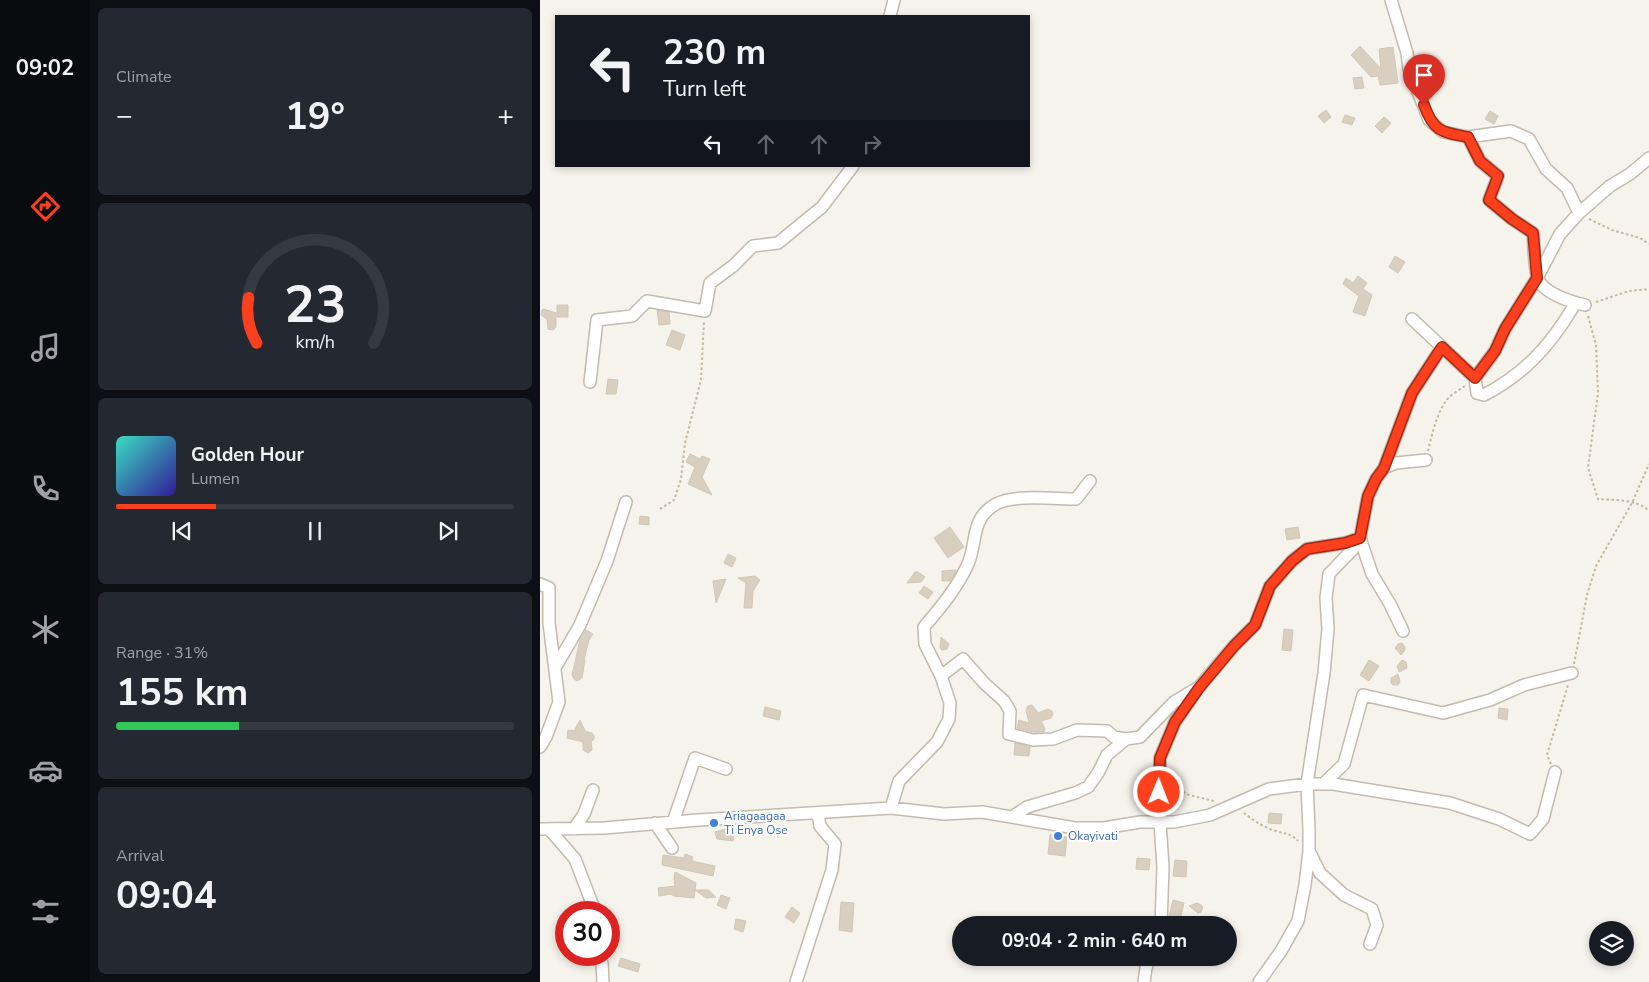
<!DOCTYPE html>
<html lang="en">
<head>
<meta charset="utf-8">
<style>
	body { margin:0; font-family:"Nunito Sans",sans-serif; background:#242831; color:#f1f3f6; height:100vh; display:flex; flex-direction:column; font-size:19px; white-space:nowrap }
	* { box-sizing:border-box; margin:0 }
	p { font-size:16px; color:#9ea1a6 }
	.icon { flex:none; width:28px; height:28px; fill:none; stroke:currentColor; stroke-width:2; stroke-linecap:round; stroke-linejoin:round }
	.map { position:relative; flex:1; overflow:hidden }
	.side { display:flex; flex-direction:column; gap:8px; padding:8px; background:#0d0f14; width:450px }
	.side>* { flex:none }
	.hud { position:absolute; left:15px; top:15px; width:475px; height:152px; border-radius:0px; box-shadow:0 2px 8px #0003; background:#171b24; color:#f1f3f6; overflow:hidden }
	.fabs { position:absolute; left:1049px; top:921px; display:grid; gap:10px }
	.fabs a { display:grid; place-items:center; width:45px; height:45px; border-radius:50%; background:#171b24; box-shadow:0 2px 8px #0003; font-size:25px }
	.speed { position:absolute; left:15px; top:901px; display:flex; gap:10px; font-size:25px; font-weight:700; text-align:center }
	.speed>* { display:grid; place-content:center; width:65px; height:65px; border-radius:50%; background:#171b24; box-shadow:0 2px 8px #0003; line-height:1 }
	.speed .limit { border:8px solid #d22; background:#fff; color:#111 }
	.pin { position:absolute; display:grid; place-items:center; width:42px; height:42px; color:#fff; margin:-51px -21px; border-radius:50% 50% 50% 0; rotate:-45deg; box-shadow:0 0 5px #0007 }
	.pin .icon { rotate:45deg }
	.me { position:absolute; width:55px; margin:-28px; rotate:1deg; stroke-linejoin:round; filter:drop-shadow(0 0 4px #0008) }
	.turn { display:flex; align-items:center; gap:18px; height:105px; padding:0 25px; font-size:22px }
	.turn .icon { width:65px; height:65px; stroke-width:2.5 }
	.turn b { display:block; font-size:35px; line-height:42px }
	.lanes { display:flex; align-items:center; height:48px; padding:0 25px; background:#0003; justify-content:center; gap:25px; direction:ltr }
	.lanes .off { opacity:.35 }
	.big { font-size:38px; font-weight:700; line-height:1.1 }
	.side .tile { flex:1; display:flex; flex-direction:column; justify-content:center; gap:8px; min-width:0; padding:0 18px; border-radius:8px; background:#242831 }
	.side .dial { align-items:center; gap:0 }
	.dial svg { height:130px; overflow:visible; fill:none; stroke:#363941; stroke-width:7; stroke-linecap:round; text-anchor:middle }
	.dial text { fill:#f1f3f6; stroke:none }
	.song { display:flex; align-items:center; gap:15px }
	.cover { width:60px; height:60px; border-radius:8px; background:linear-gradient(135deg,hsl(170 70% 55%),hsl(250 70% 35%)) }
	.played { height:5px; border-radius:2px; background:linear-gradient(90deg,#fc3f1d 25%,#363941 25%) }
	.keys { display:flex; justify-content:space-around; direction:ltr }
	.heat { display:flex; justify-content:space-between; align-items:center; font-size:28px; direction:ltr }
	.charge { height:8px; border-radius:4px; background:linear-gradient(90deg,#34c759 31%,#363941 0) }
	.trip { position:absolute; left:412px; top:916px; width:285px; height:50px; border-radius:25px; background:#171b24; box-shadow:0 2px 8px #0003; font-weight:700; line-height:50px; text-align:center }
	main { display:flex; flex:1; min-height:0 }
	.tab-bar { display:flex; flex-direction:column; width:90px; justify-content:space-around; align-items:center; background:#090b0e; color:#9ea1a6 }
	.tab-bar .icon { width:35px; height:35px }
	.tab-bar .on { color:#fc3f1d }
	.tab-bar b { font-size:22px; color:#f1f3f6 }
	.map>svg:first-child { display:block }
	.building { fill:#d8cfc1; stroke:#d3c7b4 }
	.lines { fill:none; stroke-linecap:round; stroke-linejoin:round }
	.minor-casing { stroke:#c2bbae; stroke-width:14 }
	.path { stroke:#c4b79f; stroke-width:2; stroke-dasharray:2.5 2.5; stroke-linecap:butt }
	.minor { stroke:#fff; stroke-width:11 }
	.route-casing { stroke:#a42913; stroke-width:12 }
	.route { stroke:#fc3f1d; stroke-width:9 }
	.shop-dot { fill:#3f7fe0; stroke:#fff; stroke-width:2 }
	.labels { text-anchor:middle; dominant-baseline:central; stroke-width:4; stroke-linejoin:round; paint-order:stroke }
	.shop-label { font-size:12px; fill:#366cbe; stroke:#fff; text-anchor:start }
</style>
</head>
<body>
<main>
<nav class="tab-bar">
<b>09:02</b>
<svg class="icon on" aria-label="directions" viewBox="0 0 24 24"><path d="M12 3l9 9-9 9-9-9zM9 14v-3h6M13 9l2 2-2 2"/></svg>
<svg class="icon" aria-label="music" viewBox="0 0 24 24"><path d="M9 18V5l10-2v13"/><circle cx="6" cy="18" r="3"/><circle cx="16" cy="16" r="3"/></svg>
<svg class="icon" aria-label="phone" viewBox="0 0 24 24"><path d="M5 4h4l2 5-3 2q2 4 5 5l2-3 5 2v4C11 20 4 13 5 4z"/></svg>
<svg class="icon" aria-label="climate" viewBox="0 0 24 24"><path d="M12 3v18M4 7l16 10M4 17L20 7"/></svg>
<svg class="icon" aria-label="car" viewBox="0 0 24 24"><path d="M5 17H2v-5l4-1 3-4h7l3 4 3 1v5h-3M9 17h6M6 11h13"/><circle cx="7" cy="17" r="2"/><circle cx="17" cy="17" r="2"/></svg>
<svg class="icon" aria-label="filters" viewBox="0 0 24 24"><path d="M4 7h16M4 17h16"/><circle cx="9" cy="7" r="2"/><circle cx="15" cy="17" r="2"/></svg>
</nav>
<section class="side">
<div class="tile"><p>Climate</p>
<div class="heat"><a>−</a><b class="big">19°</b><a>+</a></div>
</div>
<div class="tile dial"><svg viewBox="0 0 100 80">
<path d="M14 69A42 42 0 1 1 86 69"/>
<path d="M14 69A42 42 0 0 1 9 41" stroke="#fc3f1d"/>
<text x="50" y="56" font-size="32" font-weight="700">23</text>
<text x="50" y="72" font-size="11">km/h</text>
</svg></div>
<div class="tile">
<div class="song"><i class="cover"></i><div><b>Golden Hour</b><p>Lumen</p></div></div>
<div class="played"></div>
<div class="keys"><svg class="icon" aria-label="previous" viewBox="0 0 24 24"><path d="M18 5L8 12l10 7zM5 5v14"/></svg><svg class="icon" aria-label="pause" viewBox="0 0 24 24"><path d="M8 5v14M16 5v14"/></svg><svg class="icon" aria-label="next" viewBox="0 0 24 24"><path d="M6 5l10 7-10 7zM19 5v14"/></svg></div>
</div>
<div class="tile"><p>Range · 31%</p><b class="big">155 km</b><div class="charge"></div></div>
<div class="tile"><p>Arrival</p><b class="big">09:04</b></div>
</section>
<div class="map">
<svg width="1109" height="982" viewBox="0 0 1109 982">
	<rect width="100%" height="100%" fill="#f6f3ec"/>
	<path class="building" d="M820,46L841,69L839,49L853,47L858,83L840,85L838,76L831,77L811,55Z
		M822,77L824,88L815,89L813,78Z
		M786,110L791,117L784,123L778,116Z
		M950,111L958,116L954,124L945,119Z
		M805,115L815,118L812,125L802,122Z
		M844,117L851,123L842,133L835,126Z
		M855,256L865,262L858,273L849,267Z
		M818,276L827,283L823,289L832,295L825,316L813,312L819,296L803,284L806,278L813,283Z
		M17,305H28V317H17Z
		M4,309L16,313V327L13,330L8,329L7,319L1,315L2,310Z
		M117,310L129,312L130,324L119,325Z
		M132,330L145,335L140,350L126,345Z
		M68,379L78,380L76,394H66Z
		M150,454L160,459L162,456L170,459L162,477L172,495L148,484L155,467L146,462Z
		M100,516L109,517V525L99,524Z
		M410,527L424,547L408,558L394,538Z
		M758,527L760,538L747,540L745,529Z
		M188,554L196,558L192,567L184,563Z
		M402,571L416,570V571L410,581H402Z
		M375,572H378L385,577L381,582L367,583Z
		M215,576L220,580L213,591L212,608H204L206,583L198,578Z
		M186,579L176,603L173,581Z
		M384,586L393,592L388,599L379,593Z
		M744,629L753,630L751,651L742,650Z
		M46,630L53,634L49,640L44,660H45L42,678L37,681L34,679L32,675L40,640Z
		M401,637L409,644L407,649L402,650L400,648Z
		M862,643L865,647V650L861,655L855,648L858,644Z
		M829,660L839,666L829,681L820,675Z
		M862,660L866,662L867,668L859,672L857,666Z
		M858,674L860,682L858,685H853L851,683V678Z
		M492,705L498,713L508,709L512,711L513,713L511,718L501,721L505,729L504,732H494L477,728L479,720L489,723L486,710L488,706Z
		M225,707L241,711L239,720L223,716Z
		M959,708L968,709L967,720L958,718Z
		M40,720L45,731L52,733L54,736V739L51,742L52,750L48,753L43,750V742L27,738L28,730L34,731Z
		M475,743L490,747L489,756L474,755Z
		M729,813L742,814L741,824L728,823Z
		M185,829L194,830L193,841L177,839L175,832Z
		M510,835L527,837L525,856L508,854Z
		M145,854L153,857L152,861L175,866L173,876L122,865L123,855L144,858Z
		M597,858L610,859L609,870L596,869Z
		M635,860L647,861L646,877L633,876Z
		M135,872L156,883L155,890H168L176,897L166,898L155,890L154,898L134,896L131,894L119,896L118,888L135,886L134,878Z
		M181,895L190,898L186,909L177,905Z
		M633,900L644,903L640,920L629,917Z
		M301,902L314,903L312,932L299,930Z
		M657,903L661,905L663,907L661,912L658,913L649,906Z
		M252,907L260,913L254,923L245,917Z
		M196,919L206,921L203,932L194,929Z
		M81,958L100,964L98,972L78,966Z"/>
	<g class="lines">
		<defs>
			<path id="minor" d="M851,0L867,53L869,69L889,120L903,132L928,137L971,131L989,139L1006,169L1027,188L1039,213
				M350,16L354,0
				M928,137L940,161L958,176L949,200L972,219L993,233C994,247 994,263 997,276C1001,293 1031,302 1045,305
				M872,319L935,378L937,393L944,395C984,374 1009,347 1032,309
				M935,378L955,351L965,329L997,278L1020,234L1039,213L1070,186L1090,174L1109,158
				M50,382L57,320L92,316L107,301L165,311L170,283L193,266L213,246L238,243L282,207L313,166
				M844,468L872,393L902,347
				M0,584L9,588V623L19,702L6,737L0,747
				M15,668L40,625L67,561L86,502
				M401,676L423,659L444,683L464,701L470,711L469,734L493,740L513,739L537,730L567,731L574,737L586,739
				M783,784L804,764L823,695L903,713L950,700L984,685L1032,673
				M351,808L359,781L397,742L409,719L410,703L401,676L385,644L384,627C401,607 417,588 428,564C438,540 430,519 456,504C475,494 515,499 536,499L550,481
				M472,817L487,807L535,793L548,787L558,773L567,755L586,739L600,737L634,702L659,687L694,646L715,625L730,586L752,561L767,549L805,543L820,538L832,574L850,604L863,631
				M133,822L155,758L186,769
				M115,823L132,848
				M0,829L64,828L158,820L351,808L404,814L442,812L535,828H564L600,822H634L670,815L729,789L767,784H793L910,803L959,819L990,834L1003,819L1015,772
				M9,829L35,859L53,906V912
				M34,829L44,814L53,790
				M769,851L780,873L804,895L832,909L837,925L830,944
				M621,925L623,867L620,822V758L635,722L656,691
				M59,955L62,963L63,982
				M256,982L292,870L295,844L280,826L278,814
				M604,982L606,968L610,958
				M719,982L741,951L758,921L765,885L769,851V829L767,784L784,673L788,629L786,598L789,574L813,549L820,538L828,496L836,479L844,468L856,463L886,460"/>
		</defs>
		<use href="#minor" class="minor-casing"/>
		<path class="path" d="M1049,219L1072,230L1100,238L1109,244
			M1056,302L1089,291L1109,289
			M1048,316L1056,345L1058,393L1048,468L1058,499C1073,500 1097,499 1109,511
			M888,451C892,435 896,415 906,401C910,395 919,390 925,386
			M120,509L134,500L141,479L145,443L161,380L164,321
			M1034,664L1047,595L1056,566L1092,503L1109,464
			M1011,764L1007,755L1028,685
			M630,784L649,795L674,801
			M704,813C713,820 724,828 736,831C747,835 749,832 758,841"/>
		<use href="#minor" class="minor"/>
	</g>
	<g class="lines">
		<defs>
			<path id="route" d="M619,792L620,758L635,722L659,688L694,646L715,625L730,586L752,561L767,549L805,543L820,538L828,496L836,479L844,468L872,393L902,347L935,378L955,351L965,329L997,278L993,233L972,219L949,200L958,176L940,161L928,137C901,132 894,132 884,105"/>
		</defs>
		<use href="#route" class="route-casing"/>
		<use href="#route" class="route"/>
	</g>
	<g class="shop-dot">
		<circle cx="174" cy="823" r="5"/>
		<circle cx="518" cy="836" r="5"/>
	</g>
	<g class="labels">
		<g class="shop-label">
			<text x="184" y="816">Ariagaagaa<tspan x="184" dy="14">Ti Enya Ose</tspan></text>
			<text x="528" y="836">Okayivati</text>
		</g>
	</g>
</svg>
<div class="fabs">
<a><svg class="icon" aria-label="layers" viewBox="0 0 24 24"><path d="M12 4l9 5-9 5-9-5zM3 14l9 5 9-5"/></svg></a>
</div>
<div class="speed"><div class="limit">30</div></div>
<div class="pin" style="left:884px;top:105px;background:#d93025"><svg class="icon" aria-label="arrive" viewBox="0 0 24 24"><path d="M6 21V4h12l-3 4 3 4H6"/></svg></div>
<svg class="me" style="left:619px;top:792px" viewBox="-20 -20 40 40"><circle r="17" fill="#fc3f1d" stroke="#fff" stroke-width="3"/><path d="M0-11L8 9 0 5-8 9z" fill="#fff"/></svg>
<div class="trip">09:04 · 2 min · 640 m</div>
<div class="hud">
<div class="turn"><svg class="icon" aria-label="left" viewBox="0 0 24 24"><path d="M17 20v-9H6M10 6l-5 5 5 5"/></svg><div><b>230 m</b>Turn left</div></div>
<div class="lanes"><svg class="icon" aria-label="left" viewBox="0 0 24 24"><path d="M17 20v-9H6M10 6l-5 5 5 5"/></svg><svg class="icon off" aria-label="ahead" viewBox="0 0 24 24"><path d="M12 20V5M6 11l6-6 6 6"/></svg><svg class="icon off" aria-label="ahead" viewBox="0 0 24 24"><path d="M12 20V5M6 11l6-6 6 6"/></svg><svg class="icon off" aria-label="right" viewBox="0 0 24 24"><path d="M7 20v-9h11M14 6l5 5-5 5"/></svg></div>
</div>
</div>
</main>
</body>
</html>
